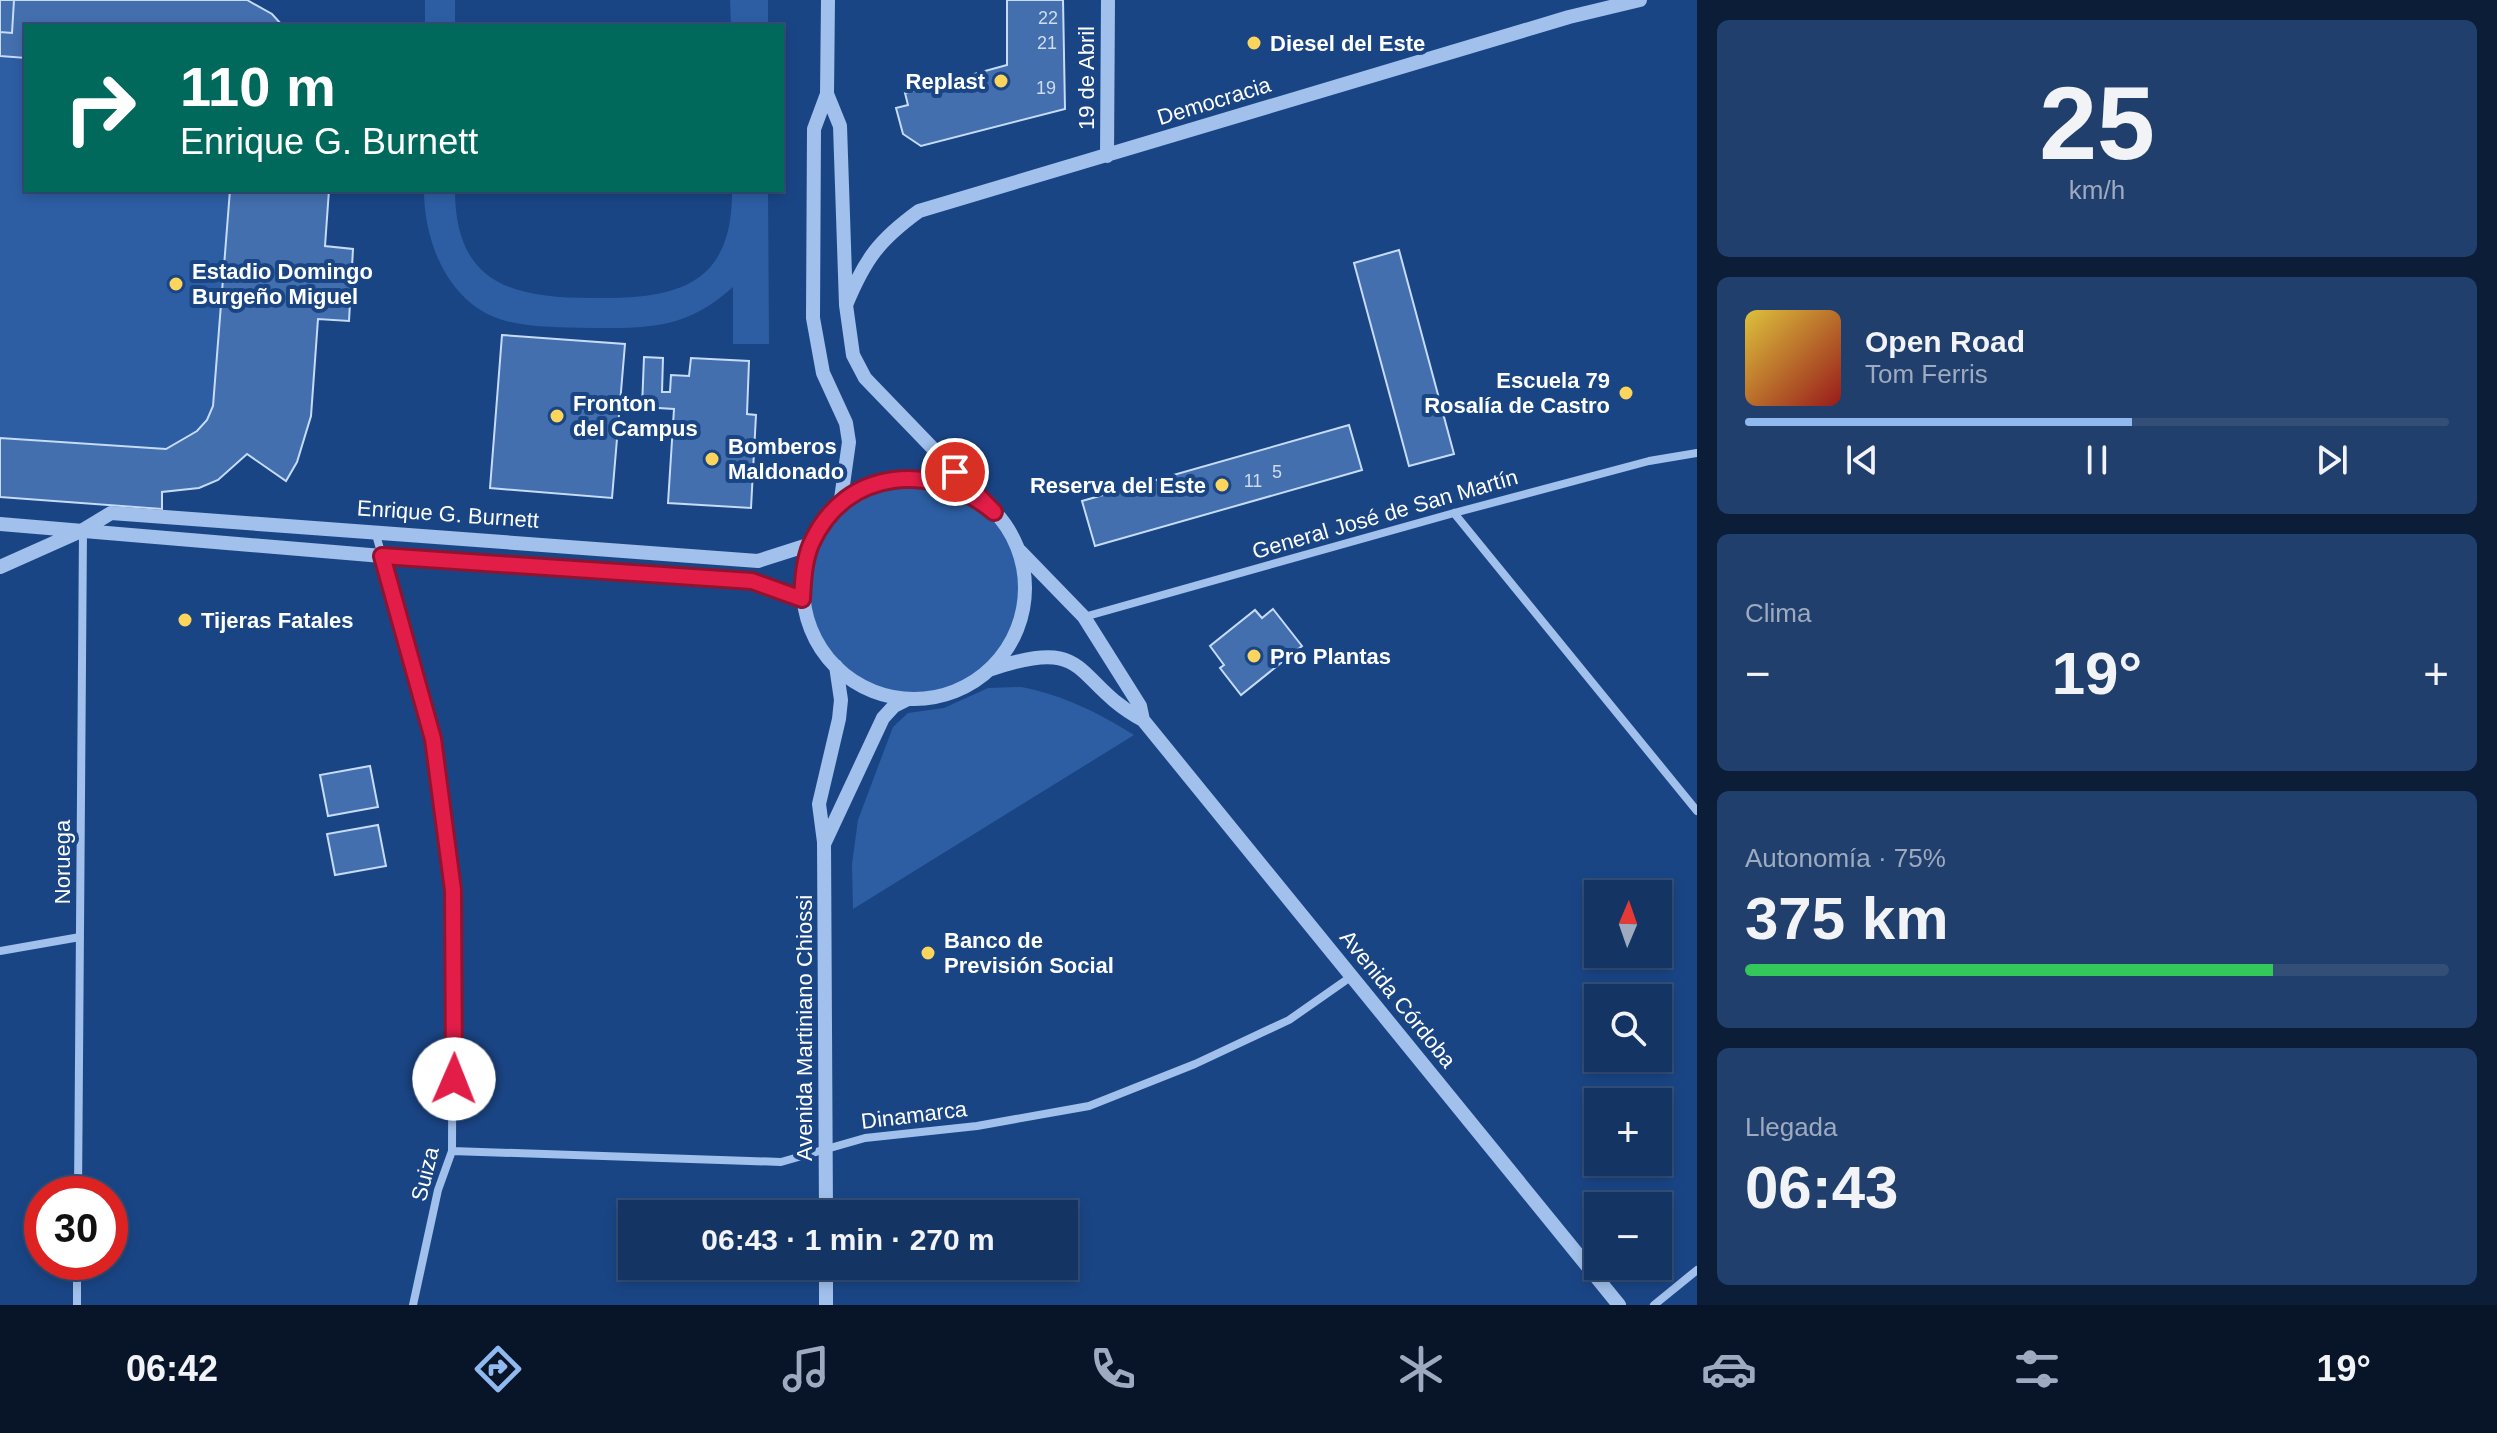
<!DOCTYPE html>
<html lang="es">
<head>
<meta charset="utf-8">
<style>
	body { margin:0; font-family:Helvetica,sans-serif; background:#213f6d; color:#f1f3f6; height:100vh; display:flex; flex-direction:column; font-size:30px; white-space:nowrap }
	* { box-sizing:border-box; margin:0 }
	p { font-size:26px; color:#9daabf }
	.icon { flex:none; width:44px; height:44px; fill:none; stroke:currentColor; stroke-width:2; stroke-linecap:round; stroke-linejoin:round }
	.map { position:relative; flex:1; overflow:hidden }
	.side { display:flex; flex-direction:column; gap:20px; padding:20px; background:#0b1d37; width:800px }
	.side>* { flex:none }
	.guide { position:absolute; left:24px; top:24px; width:760px; height:168px; border-radius:0px; box-shadow:0 4px 12px #0003,0 0 0 2px #334f78; background:#00695c; color:#fff; overflow:hidden }
	.needle { width:52px; rotate:2deg }
	.tools { position:absolute; left:1584px; top:880px; display:grid; gap:16px }
	.tools a { display:grid; place-items:center; width:88px; height:88px; border-radius:0px; background:#143464; box-shadow:0 4px 12px #0003,0 0 0 2px #334f78; font-size:40px }
	.speed { position:absolute; left:24px; top:1176px; display:flex; gap:16px; font-size:40px; font-weight:700; text-align:center }
	.speed>* { display:grid; place-content:center; width:104px; height:104px; border-radius:50%; background:#143464; box-shadow:0 4px 12px #0003,0 0 0 2px #334f78; line-height:1 }
	.speed .limit { border:12px solid #d22; background:#fff; color:#111 }
	.pin { position:absolute; display:grid; place-items:center; width:68px; height:68px; color:#fff; margin:-34px; border:4px solid #fff; border-radius:50%; box-shadow:0 2px 8px #0007 }
	.me { position:absolute; width:88px; margin:-44px; rotate:1deg; stroke-linejoin:round; filter:drop-shadow(0 0 6px #0008) }
	.turn { display:flex; align-items:center; gap:28px; height:168px; padding:0 24px; font-size:36px }
	.turn .icon { width:104px; height:104px; stroke-width:2.5 }
	.turn b { display:block; font-size:56px; line-height:68px }
	.big { font-size:60px; font-weight:800; line-height:1.1 }
	.side .widget { flex:1; display:flex; flex-direction:column; justify-content:center; gap:12px; min-width:0; padding:0 28px; border-radius:12px; background:#213f6d }
	.side .dial { align-items:center; gap:0 }
	.dial b { font-size:104px; line-height:1 }
	.song { display:flex; align-items:center; gap:24px }
	.cover { width:96px; height:96px; border-radius:12px; background:linear-gradient(135deg,hsl(50 70% 55%),hsl(0 70% 35%)) }
	.played { height:8px; border-radius:4px; background:linear-gradient(90deg,#90b9f0 55%,#334f78 55%) }
	.keys { display:flex; justify-content:space-around; direction:ltr }
	.heat { display:flex; justify-content:space-between; align-items:center; font-size:44px; direction:ltr }
	.charge { height:12px; border-radius:6px; background:linear-gradient(90deg,#34c759 75%,#334f78 0) }
	.trip { position:absolute; left:618px; top:1200px; width:460px; height:80px; border-radius:0px; background:#143464; box-shadow:0 4px 12px #0003,0 0 0 2px #334f78; font-weight:800; line-height:80px; text-align:center }
	.dock { display:flex; height:128px; justify-content:space-around; align-items:center; background:#081528; color:#9daabf }
	.dock .icon { width:56px; height:56px }
	.dock .selected { color:#90b9f0 }
	.dock b { font-size:36px; color:#f1f3f6 }
	main { display:flex; flex:1; min-height:0 }
	.map>svg:first-child { display:block }
	.green { fill:#2d5ea3 }
	.building { fill:#436fae; stroke:#c6dbf8; stroke-width:2 }
	.lines { fill:none; stroke-linecap:round; stroke-linejoin:round }
	.minor { stroke:#a1c0eb; stroke-width:8 }
	.tertiary { stroke:#a1c0eb; stroke-width:14 }
	.route-casing { stroke:#92132f; stroke-width:20 }
	.route { stroke:#e11d48; stroke-width:14 }
	.poi-dot { fill:#fdd55d; stroke:#1a4585; stroke-width:3 }
	.labels { text-anchor:middle; dominant-baseline:central; stroke-width:8; stroke-linejoin:round; paint-order:stroke }
	.number-label { font-size:18px; fill:#d0dbeb }
	.poi-label { font-size:22px; font-weight:bold; fill:#fff; stroke:#1a4585; text-anchor:start }
	.street-label { font-size:22px; fill:#fff; stroke:#1a4585 }
</style>
</head>
<body>
<main>
<div class="map">
<svg width="1697" height="1305" viewBox="0 0 1697 1305">
	<rect width="100%" height="100%" fill="#1a4585"/>
	<path class="green" d="M0,0L26,26V190H329L325,246L353,249L349,321L318,319C314,375 315,431 286,481L247,454C224,480 198,491 163,492L162,509L0,497Z
		M425,0H455V26H425Z
		M730,0H768V26H731Z
		M424,190H455C455,283 511,298 591,298C673,299 733,289 732,190H768L769,344H733V287C686,329 652,328 591,328C562,327 534,328 506,321C449,306 424,243 424,190Z
		M803 588a111 111 0 1 1 222 0a111 111 0 1 1-222 0Z
		M1021,687C1063,695 1097,712 1134,735L853,909L852,864L858,820L893,727L908,713L944,708L988,688Z"/>
	<path class="building" d="M0,0H247L272,14L283,26H26V58L0,56Z
		M0,0H14L12,33L0,32Z
		M1007,0H1063L1065,109L921,146L903,134L896,108L908,105L905,93L1007,65Z
		M230,190H329L325,246L353,249L349,321L318,319L311,416L297,462L286,481L247,454L218,480L199,488L162,492V509L0,497V438L166,449L197,431L207,420L213,406Z
		M1399,250L1454,454L1409,466L1354,263Z
		M502,335L625,344L612,498L490,488Z
		M644,357L663,358L662,392H670L671,375L689,376L691,358L749,361L747,414L756,415L751,508L668,503L674,409L642,407Z
		M1349,425L1362,470L1095,546L1082,501Z
		M1273,609L1302,646L1241,695L1220,668L1224,665L1210,646L1255,610L1262,618Z
		M370,766L378,807L328,816L320,775Z
		M378,825L386,866L335,875L327,834Z"/>
	<g class="lines">
		<path class="minor" d="M1454,513L1697,811
			M375,531L433,739L453,890L452,1151L438,1190L413,1305
			M1084,617L1454,513L1649,461L1697,453
			M0,951L80,937
			M452,1151L781,1162L865,1138L977,1126L1089,1106L1195,1064L1289,1020L1352,976
			M78,1194L83,531
			M77,1305V1262
			M1654,1305L1697,1270"/>
		<path class="tertiary" d="M828,0L827,94L814,129L813,318L823,373L846,423L849,442L840,506
			M827,94L840,126L846,305L853,355L865,378L972,489
			M1107,156L1108,0
			M846,305C865,259 879,240 919,211L1569,17L1640,0
			M803 588a111 111 0 1 1 222 0a111 111 0 1 1-222 0Z
			M0,524L382,556L752,581L802,599
			M1020,551L1084,617L1140,706L1143,720
			M0,567L83,530L111,513L758,561L811,544
			M989,670C1093,634 1071,681 1143,720L1619,1305
			M825,842L883,718L894,706L908,699
			M826,1214L824,842L819,804L839,719L841,700L836,666
			M826,1305V1266"/>
	</g>
	<g class="lines">
		<defs>
			<path id="route" d="M454,1079L453,890L433,739L382,556L752,581L802,599C803,580 804,561 811,544C846,466 934,462 994,512L955,472"/>
		</defs>
		<use href="#route" class="route-casing"/>
		<use href="#route" class="route"/>
	</g>
	<g class="poi-dot">
		<circle cx="1254" cy="43" r="8"/>
		<circle cx="1001" cy="81" r="8"/>
		<circle cx="176" cy="284" r="8"/>
		<circle cx="1626" cy="393" r="8"/>
		<circle cx="557" cy="416" r="8"/>
		<circle cx="712" cy="459" r="8"/>
		<circle cx="1222" cy="485" r="8"/>
		<circle cx="185" cy="620" r="8"/>
		<circle cx="1254" cy="656" r="8"/>
		<circle cx="928" cy="953" r="8"/>
	</g>
	<g class="labels">
		<g class="number-label">
			<text x="1048" y="18">22</text>
			<text x="1047" y="43">21</text>
			<text x="1046" y="88">19</text>
			<text x="1277" y="472">5</text>
			<text x="1253" y="481">11</text>
		</g>
		<g class="poi-label">
			<text x="1270" y="43">Diesel del Este</text>
			<text x="985" y="81" text-anchor="end">Replast</text>
			<text x="192" y="271">Estadio Domingo<tspan x="192" dy="25">Burgeño Miguel</tspan></text>
			<text x="1610" y="380" text-anchor="end">Escuela 79<tspan x="1610" dy="25">Rosalía de Castro</tspan></text>
			<text x="573" y="403">Fronton<tspan x="573" dy="25">del Campus</tspan></text>
			<text x="728" y="446">Bomberos<tspan x="728" dy="25">Maldonado</tspan></text>
			<text x="1206" y="485" text-anchor="end">Reserva del Este</text>
			<text x="201" y="620">Tijeras Fatales</text>
			<text x="1270" y="656">Pro Plantas</text>
			<text x="944" y="940">Banco de<tspan x="944" dy="25">Previsión Social</tspan></text>
		</g>
		<g class="street-label">
			<text transform="translate(1086 78) rotate(-90)">19 de Abril</text>
			<text transform="translate(1214 101) rotate(-17)">Democracia</text>
			<text transform="translate(448 514) rotate(4)">Enrique G. Burnett</text>
			<text transform="translate(1385 514) rotate(-16)">General José de San Martín</text>
			<text transform="translate(62 862) rotate(-90)">Noruega</text>
			<text transform="translate(1398 999) rotate(51)">Avenida Córdoba</text>
			<text transform="translate(804 1028) rotate(-90)">Avenida Martiniano Chiossi</text>
			<text transform="translate(914 1115) rotate(-7)">Dinamarca</text>
			<text transform="translate(425 1174) rotate(-76)">Suiza</text>
		</g>
	</g>
</svg>
<div class="tools">
<a><svg class="needle" viewBox="-14 -14 28 28"><path d="M0-13l5 13h-10z" fill="#e53935"/><path d="M0 13l5-13h-10z" fill="#9daabf"/></svg></a>
<a><svg class="icon" aria-label="search" viewBox="0 0 24 24"><circle cx="10" cy="10" r="6"/><path d="M15 15l6 6"/></svg></a>
<a>+</a>
<a>−</a>
</div>
<div class="speed"><div class="limit">30</div></div>
<div class="pin" style="left:955px;top:472px;background:#d93025"><svg class="icon" aria-label="arrive" viewBox="0 0 24 24"><path d="M6 21V4h12l-3 4 3 4H6"/></svg></div>
<svg class="me" style="left:454px;top:1079px" viewBox="-20 -20 40 40"><circle r="19" fill="#fff"/><path d="M0-13L10 11 0 6-10 11z" fill="#e11d48"/></svg>
<div class="trip">06:43 · 1 min · 270 m</div>
<div class="guide">
<div class="turn"><svg class="icon" aria-label="right" viewBox="0 0 24 24"><path d="M7 20v-9h11M14 6l5 5-5 5"/></svg><div><b>110 m</b>Enrique G. Burnett</div></div>
</div>
</div>
<section class="side">
<div class="widget dial"><b>25</b><p>km/h</p></div>
<div class="widget">
<div class="song"><i class="cover"></i><div><b>Open Road</b><p>Tom Ferris</p></div></div>
<div class="played"></div>
<div class="keys"><svg class="icon" aria-label="previous" viewBox="0 0 24 24"><path d="M18 5L8 12l10 7zM5 5v14"/></svg><svg class="icon" aria-label="pause" viewBox="0 0 24 24"><path d="M8 5v14M16 5v14"/></svg><svg class="icon" aria-label="next" viewBox="0 0 24 24"><path d="M6 5l10 7-10 7zM19 5v14"/></svg></div>
</div>
<div class="widget"><p>Clima</p>
<div class="heat"><a>−</a><b class="big">19°</b><a>+</a></div>
</div>
<div class="widget"><p>Autonomía · 75%</p><b class="big">375 km</b><div class="charge"></div></div>
<div class="widget"><p>Llegada</p><b class="big">06:43</b></div>
</section>
</main>
<nav class="dock">
<b>06:42</b>
<svg class="icon selected" aria-label="directions" viewBox="0 0 24 24"><path d="M12 3l9 9-9 9-9-9zM9 14v-3h6M13 9l2 2-2 2"/></svg>
<svg class="icon" aria-label="music" viewBox="0 0 24 24"><path d="M9 18V5l10-2v13"/><circle cx="6" cy="18" r="3"/><circle cx="16" cy="16" r="3"/></svg>
<svg class="icon" aria-label="phone" viewBox="0 0 24 24"><path d="M5 4h4l2 5-3 2q2 4 5 5l2-3 5 2v4C11 20 4 13 5 4z"/></svg>
<svg class="icon" aria-label="climate" viewBox="0 0 24 24"><path d="M12 3v18M4 7l16 10M4 17L20 7"/></svg>
<svg class="icon" aria-label="car" viewBox="0 0 24 24"><path d="M5 17H2v-5l4-1 3-4h7l3 4 3 1v5h-3M9 17h6M6 11h13"/><circle cx="7" cy="17" r="2"/><circle cx="17" cy="17" r="2"/></svg>
<svg class="icon" aria-label="filters" viewBox="0 0 24 24"><path d="M4 7h16M4 17h16"/><circle cx="9" cy="7" r="2"/><circle cx="15" cy="17" r="2"/></svg>
<b>19°</b>
</nav>
</body>
</html>
